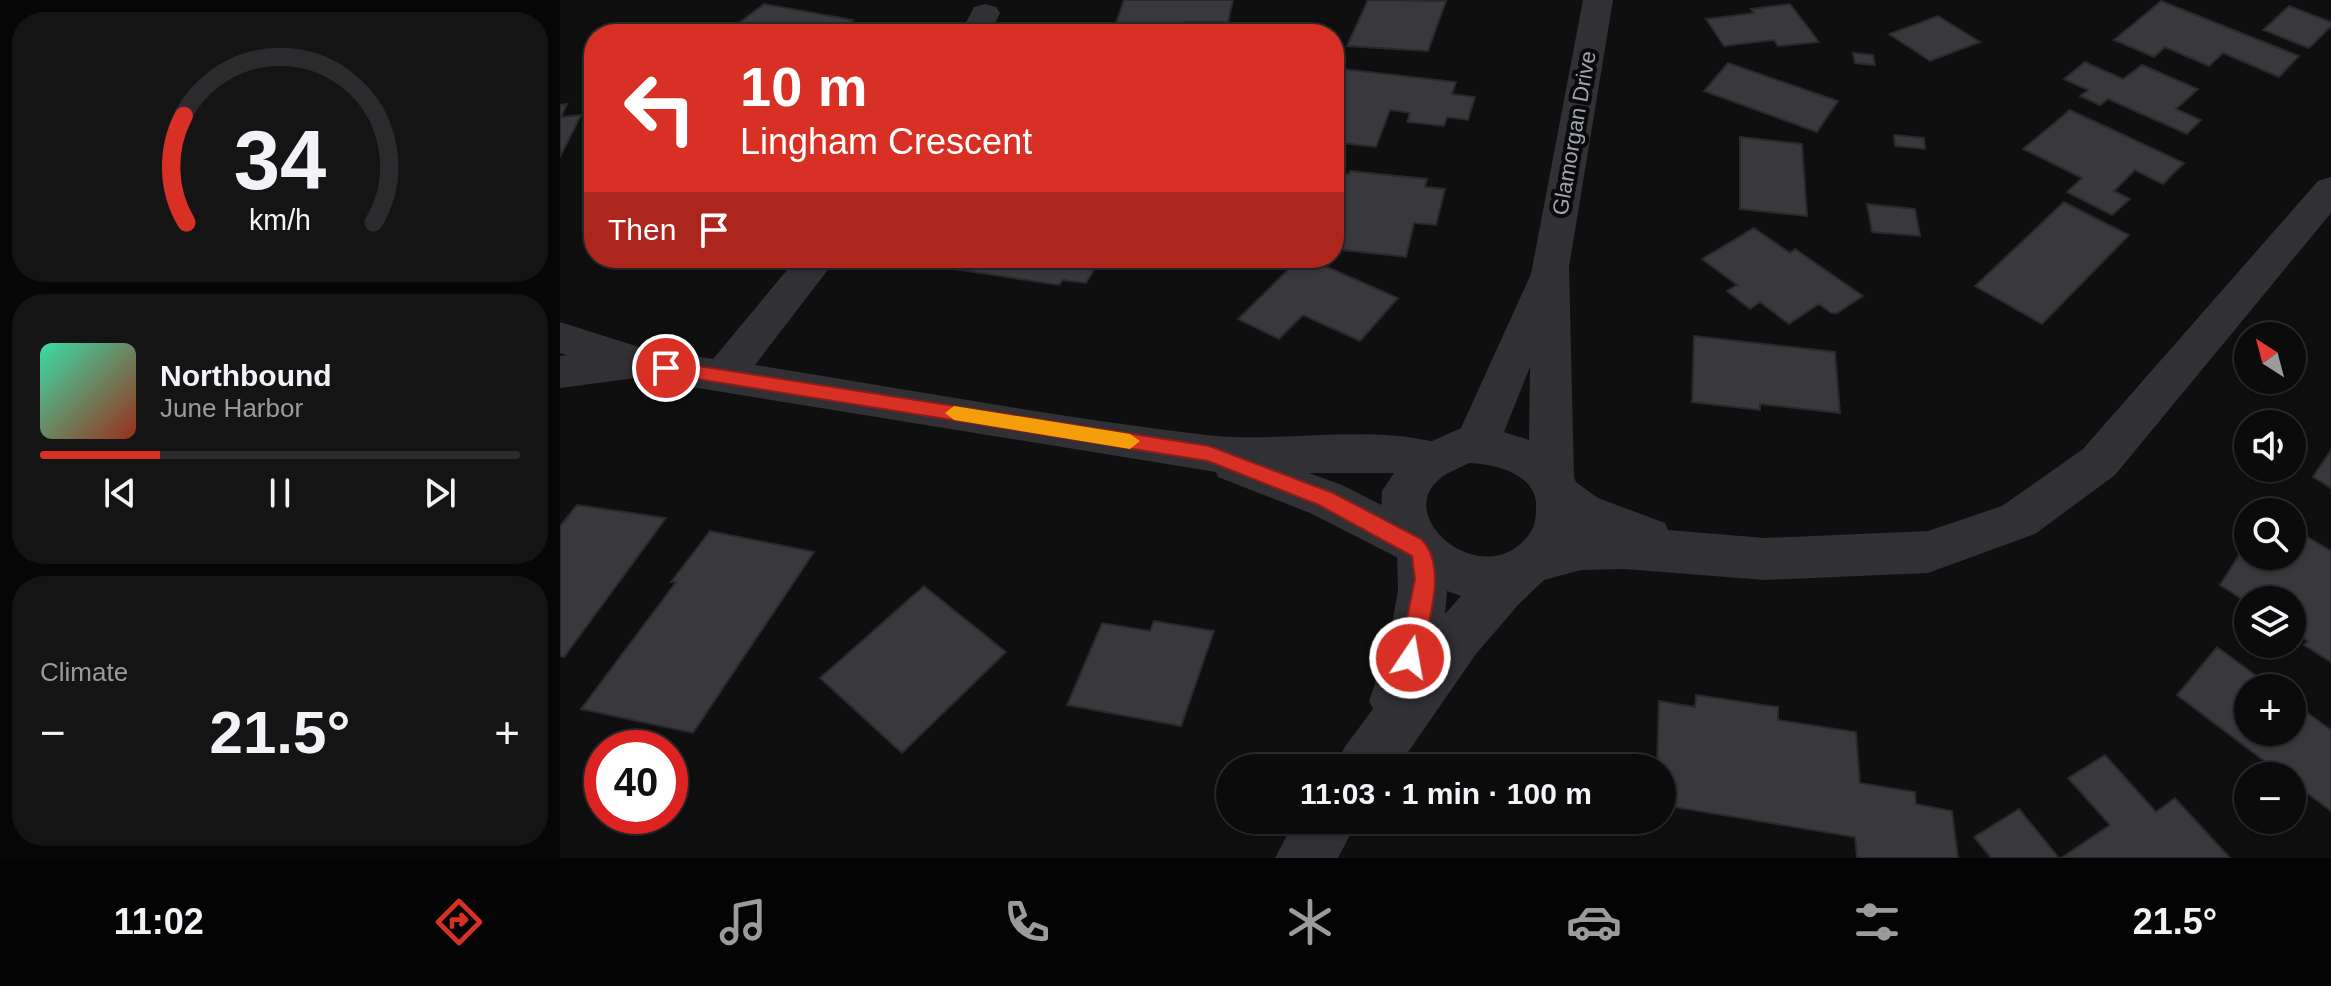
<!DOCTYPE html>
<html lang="en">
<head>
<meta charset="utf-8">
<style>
	body { margin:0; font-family:Arial,sans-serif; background:#141415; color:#f1f3f6; height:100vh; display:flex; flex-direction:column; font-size:30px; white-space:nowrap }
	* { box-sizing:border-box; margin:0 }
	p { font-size:26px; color:#9a9b9d }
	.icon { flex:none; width:44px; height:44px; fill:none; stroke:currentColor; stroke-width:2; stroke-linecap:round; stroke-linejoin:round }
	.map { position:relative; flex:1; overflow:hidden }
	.panel { display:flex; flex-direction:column; gap:12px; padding:12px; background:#060607; width:560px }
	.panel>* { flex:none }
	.hud { position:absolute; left:24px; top:24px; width:760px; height:244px; border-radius:32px; box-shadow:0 2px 6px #0004,0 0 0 2px #2b2b2d; background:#d93025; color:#fff; overflow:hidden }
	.needle { width:52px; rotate:324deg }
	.controls { position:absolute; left:1674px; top:322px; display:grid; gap:16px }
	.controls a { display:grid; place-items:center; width:72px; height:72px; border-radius:50%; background:#0b0b0c; box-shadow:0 2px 6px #0004,0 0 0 2px #2b2b2d; font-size:40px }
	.speed { position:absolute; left:24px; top:730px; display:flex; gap:16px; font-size:40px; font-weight:700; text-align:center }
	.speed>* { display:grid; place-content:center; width:104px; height:104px; border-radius:50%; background:#0b0b0c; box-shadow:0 2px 6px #0004,0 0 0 2px #2b2b2d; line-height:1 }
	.speed .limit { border:12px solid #d22; background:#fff; color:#111 }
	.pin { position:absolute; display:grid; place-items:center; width:68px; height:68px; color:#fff; margin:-34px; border:4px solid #fff; border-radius:50%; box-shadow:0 2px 8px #0007 }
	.me { position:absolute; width:88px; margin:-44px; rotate:12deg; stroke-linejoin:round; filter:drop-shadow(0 0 6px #0008) }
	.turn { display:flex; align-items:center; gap:28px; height:168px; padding:0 24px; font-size:36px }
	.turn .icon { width:104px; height:104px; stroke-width:2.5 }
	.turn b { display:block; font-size:56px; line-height:68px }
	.then { display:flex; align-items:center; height:76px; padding:0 24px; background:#0003; gap:16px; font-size:30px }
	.big { font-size:60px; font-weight:700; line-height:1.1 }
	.panel .tile { flex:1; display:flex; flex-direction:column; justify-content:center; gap:12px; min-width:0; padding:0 28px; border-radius:32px; background:#141415 }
	.panel .dial { align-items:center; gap:0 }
	.dial svg { height:208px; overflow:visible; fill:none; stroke:#2b2b2d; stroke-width:7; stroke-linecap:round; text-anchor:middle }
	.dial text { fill:#f1f3f6; stroke:none }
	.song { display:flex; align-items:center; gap:24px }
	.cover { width:96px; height:96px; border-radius:12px; background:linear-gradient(135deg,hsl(160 70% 55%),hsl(10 70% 35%)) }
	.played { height:8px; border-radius:4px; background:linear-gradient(90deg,#d93025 25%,#2b2b2d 25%) }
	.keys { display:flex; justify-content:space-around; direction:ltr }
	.heat { display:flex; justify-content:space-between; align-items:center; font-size:44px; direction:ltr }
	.trip { position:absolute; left:656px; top:754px; width:460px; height:80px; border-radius:40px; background:#0b0b0c; box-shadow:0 2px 6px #0004,0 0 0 2px #2b2b2d; font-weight:700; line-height:80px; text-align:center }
	.tab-bar { display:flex; height:128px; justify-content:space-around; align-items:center; background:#040405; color:#9a9b9d }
	.tab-bar .icon { width:56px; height:56px }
	.tab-bar .selected { color:#d93025 }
	.tab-bar b { font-size:36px; color:#f1f3f6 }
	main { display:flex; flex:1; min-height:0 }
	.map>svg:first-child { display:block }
	.building { fill:#39393d; stroke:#29292c; stroke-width:2 }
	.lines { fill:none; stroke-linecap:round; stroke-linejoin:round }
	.minor { fill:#303035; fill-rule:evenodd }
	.tertiary { fill:#303035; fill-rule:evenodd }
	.route { fill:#d93025; stroke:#8d1f18; stroke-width:2 }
	.slow { fill:#f59e0b }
	.labels { text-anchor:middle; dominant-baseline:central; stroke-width:8; stroke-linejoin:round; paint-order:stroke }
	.far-street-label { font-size:22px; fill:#a0a4b1; stroke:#0a0a0b }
</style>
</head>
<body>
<main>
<section class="panel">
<div class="tile dial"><svg viewBox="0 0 100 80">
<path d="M14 69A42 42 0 1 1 86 69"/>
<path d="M14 69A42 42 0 0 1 13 28" stroke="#d93025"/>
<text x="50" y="56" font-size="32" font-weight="700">34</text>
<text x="50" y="72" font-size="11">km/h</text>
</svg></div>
<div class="tile">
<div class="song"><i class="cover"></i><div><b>Northbound</b><p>June Harbor</p></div></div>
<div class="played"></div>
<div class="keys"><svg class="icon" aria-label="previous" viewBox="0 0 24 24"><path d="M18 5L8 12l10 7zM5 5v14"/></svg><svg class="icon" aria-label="pause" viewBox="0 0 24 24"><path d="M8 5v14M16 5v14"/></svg><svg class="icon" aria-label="next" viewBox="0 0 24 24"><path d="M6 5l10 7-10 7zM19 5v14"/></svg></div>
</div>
<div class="tile"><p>Climate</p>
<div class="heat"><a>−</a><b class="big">21.5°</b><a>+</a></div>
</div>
</section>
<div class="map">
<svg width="1771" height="858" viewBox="0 0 1771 858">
	<rect width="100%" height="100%" fill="#0f0f10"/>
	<path class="building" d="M564,0H673L668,22H625L623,26H555Z
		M808,0L886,1L868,51L787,46Z
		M1601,1L1739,56L1719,77L1663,53L1649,66L1605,47L1594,57L1554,40Z
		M204,4L293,20L276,34H164Z
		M1230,4L1259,42L1218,46L1214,40L1164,46L1146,19L1194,13L1191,9Z
		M1729,6L1771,22V26L1749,48L1703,30Z
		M1378,16L1420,42L1370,61L1329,34Z
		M1293,53L1313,55L1315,65L1295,63Z
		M1525,62L1563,79L1582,65L1638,89L1616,109L1641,120L1627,134L1548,99L1540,105L1520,96L1528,90L1504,79Z
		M1168,63L1278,101L1257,132L1144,91Z
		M774,68L896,82L892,94L915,97L908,120L887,117L884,126L847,122L850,113L830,110L816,147L774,142Z
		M7,104L1,117L21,115L0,157V105Z
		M1510,110L1624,163L1603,184L1575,170L1554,191L1570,199L1552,215L1507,192L1522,178L1463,149Z
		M1334,135L1364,138L1365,149L1335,146Z
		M1180,137L1242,144L1247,216L1180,209Z
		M790,171L867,179L865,187L885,189L876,225L854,223L846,257L774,249V216L783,191L774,190V172L789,174Z
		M1504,202L1569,235L1482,324L1415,286Z
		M1307,204L1355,209L1360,236L1312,232Z
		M1194,228L1230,253L1235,249L1303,296L1277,313H1271L1259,304L1229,324L1200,302L1190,309L1167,291L1177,285L1142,259Z
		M373,258H541L526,283L503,280L499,285L368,265Z
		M740,258H747L838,298L800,341L743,315L719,339L678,319Z
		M1134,336L1275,352L1280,413L1200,404V410L1132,402Z
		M1771,450V488L1753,477Z
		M17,505L106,518L4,657L0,656V526Z
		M1732,528L1771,551V662L1744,645L1748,641L1732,631V600H1688V603L1660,585L1688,541V556H1732Z
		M150,531L254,552L133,733L21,709L116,582H111Z
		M364,586L446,652L342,753L260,678Z
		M594,621L654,631L621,726L507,705L542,623L590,631Z
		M1657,647L1713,688H1688V732H1732V702L1771,730V811L1732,782V776H1724L1617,695Z
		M1136,695L1218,707V720L1296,732L1300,783L1355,792L1356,804L1392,811L1398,858H1297L1295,837L1102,805V768H1097L1099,701L1135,707Z
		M1545,755L1596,812L1615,798L1670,858H1501L1550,825L1508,778Z
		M1459,809L1499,858H1431L1414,837Z"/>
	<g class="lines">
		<path class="minor" d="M425,4L436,7L440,13L430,34H400L414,7Z
			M1771,177V213L1555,475L1475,534L1368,573L1205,580L1064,569L1021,570L973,583L956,577L949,562L956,547L1014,530L981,508L974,494L981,480L997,475L1013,480L1038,498L1105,523L1108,530L1205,538L1368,531L1442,506L1523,449L1758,181Z
			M237,258H277L195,365C345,389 495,417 646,435C721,444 816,422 888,446L895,459L888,472L872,477L834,473H749L782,485L871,530L878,545L871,560L854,566L750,513L658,477L656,472L76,378L0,388V356L7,355L0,353V322L79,347L153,359Z"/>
		<path class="tertiary" d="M1023,0H1053L1009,267L1014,477L1023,501V520L1006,559L958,605L916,654L837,768H776L784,748L813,709L809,701L828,647L838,590L837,553L821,519L822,491L848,452L901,428L971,274ZM970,367L969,440L944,432ZM909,463C937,464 979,475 976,509C976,518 975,526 970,533C927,596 828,517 882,477C890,471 900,468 909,463ZM887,591L901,596L885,614Z
			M735,820H798L778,858H715Z"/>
	</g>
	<path class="route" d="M106,361L649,446L773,493L861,539C889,567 867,624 861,658L858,665L850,668L842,665L839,658L855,579L852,556L759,505L648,461L106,374L98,368Z"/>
	<path class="slow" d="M394,406L570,434L580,441L570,449L394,420L385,413Z"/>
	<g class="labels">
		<g class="far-street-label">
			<text transform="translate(1014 133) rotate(-80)">Glamorgan Drive</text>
		</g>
	</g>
</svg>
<div class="controls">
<a><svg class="needle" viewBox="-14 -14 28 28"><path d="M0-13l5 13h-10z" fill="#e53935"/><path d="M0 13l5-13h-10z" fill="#9a9b9d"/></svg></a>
<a><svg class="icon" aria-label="sound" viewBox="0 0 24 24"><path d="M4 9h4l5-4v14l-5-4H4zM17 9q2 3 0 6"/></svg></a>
<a><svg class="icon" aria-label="search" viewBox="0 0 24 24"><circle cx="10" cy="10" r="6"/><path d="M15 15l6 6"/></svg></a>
<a><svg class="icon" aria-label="layers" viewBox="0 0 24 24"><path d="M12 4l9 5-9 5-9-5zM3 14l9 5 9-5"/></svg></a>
<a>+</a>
<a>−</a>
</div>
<div class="speed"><div class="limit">40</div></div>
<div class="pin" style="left:106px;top:368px;background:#d93025"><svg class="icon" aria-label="arrive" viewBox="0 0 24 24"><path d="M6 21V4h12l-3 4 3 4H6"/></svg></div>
<svg class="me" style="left:850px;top:658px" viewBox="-20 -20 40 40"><circle r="17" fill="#d93025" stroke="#fff" stroke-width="3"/><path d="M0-11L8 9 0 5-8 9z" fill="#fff"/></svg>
<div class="trip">11:03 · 1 min · 100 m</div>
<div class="hud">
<div class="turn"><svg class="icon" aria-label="left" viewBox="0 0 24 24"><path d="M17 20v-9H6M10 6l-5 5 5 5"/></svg><div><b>10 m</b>Lingham Crescent</div></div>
<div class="then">Then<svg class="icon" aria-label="arrive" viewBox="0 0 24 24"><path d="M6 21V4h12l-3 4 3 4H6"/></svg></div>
</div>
</div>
</main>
<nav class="tab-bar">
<b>11:02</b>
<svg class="icon selected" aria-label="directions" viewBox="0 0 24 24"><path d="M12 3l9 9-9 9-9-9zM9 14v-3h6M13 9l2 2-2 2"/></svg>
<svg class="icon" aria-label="music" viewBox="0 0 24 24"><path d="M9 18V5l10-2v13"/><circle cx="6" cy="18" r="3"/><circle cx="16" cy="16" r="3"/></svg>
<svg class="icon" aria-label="phone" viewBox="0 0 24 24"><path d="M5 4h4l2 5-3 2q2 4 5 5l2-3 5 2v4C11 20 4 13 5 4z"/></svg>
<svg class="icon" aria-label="climate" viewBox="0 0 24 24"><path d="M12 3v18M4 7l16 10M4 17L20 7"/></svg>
<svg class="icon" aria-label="car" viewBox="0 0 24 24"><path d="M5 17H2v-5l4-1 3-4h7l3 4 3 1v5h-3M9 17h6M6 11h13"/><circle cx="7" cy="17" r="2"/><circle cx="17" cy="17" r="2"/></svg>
<svg class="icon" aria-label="filters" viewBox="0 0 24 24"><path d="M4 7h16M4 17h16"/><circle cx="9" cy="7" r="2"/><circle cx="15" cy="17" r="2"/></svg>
<b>21.5°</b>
</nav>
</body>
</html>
